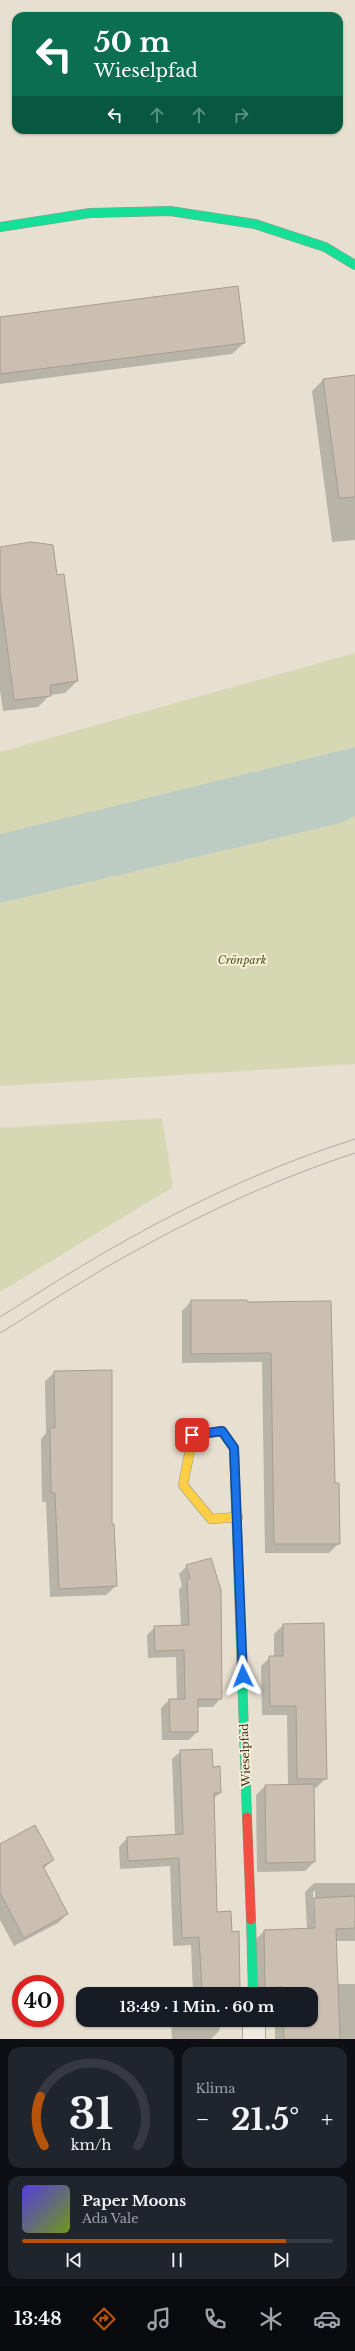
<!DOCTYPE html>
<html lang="de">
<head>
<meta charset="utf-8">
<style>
	body { margin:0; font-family:"Libre Baskerville",serif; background:#20242c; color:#f1f3f6; height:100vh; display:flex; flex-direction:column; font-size:15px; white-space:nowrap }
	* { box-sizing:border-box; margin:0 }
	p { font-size:13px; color:#9ea1a6 }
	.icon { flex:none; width:22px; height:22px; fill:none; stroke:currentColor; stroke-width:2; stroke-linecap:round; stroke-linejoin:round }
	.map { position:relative; height:2039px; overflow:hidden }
	.drawer { display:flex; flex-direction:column; gap:8px; padding:8px; background:#0d0f14; flex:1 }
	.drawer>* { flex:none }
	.hud { position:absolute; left:12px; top:12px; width:331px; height:122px; border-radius:12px; box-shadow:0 1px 3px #0004; background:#0b6e4f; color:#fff; overflow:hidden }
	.speed { position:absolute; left:12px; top:1975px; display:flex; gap:8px; font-size:20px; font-weight:700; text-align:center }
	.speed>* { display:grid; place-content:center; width:52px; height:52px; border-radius:50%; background:#171b24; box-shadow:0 1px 3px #0004; line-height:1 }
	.speed .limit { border:6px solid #d22; background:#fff; color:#111 }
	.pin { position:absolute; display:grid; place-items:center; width:34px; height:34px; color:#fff; margin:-17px; border-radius:8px; box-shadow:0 2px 6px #0006 }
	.me { position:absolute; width:44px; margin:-22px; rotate:358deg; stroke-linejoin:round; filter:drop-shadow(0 0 3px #0008) }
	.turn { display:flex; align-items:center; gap:14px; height:84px; padding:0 16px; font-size:18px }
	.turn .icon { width:52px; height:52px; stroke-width:2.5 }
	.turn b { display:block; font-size:28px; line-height:34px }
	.lanes { display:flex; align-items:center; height:38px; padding:0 16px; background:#0003; justify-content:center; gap:20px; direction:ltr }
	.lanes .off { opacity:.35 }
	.big { font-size:30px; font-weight:700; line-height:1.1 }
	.drawer .card { flex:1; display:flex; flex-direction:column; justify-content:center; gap:6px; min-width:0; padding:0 14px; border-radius:12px; background:#20242c }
	.drawer .dial { align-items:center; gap:0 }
	.dial svg { height:104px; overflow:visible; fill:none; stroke:#363941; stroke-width:7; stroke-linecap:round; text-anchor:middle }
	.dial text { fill:#f1f3f6; stroke:none }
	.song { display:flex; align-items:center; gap:12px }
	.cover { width:48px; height:48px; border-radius:6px; background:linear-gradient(135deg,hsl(250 70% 55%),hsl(80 70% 35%)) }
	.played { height:4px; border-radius:2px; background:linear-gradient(90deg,#b45309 85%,#363941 85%) }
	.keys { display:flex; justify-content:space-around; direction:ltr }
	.heat { display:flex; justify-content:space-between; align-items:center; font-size:22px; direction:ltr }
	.drawer .tiles { flex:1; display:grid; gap:8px; grid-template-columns:1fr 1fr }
	.card:last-child { grid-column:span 2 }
	.trip { position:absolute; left:76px; top:1987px; width:242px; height:40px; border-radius:12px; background:#171b24; box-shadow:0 1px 3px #0004; font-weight:700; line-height:40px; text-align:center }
	.dock { display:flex; height:64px; justify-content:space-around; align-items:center; background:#090b0e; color:#9ea1a6 }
	.dock .icon { width:28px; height:28px }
	.dock .active { color:#b45309 }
	.dock b { font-size:18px; color:#f1f3f6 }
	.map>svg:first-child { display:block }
	.green { fill:#d6d7b3 }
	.water { fill:#bcccc2 }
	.shadow { fill:#0003; fill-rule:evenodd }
	.building { fill:#cbbfb2; stroke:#a89c90 }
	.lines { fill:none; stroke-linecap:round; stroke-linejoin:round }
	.street-casing { stroke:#ada599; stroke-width:24 }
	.fast-casing { stroke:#9c958a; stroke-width:10 }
	.slow-casing { stroke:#9c958a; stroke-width:10 }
	.jam-casing { stroke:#9c958a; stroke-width:10 }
	.street { stroke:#efebe3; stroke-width:22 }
	.fast { stroke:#16e098; stroke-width:9 }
	.slow { stroke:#ffcf43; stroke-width:9 }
	.jam { stroke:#f24e42; stroke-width:9 }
	.tram { stroke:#afaaa2; stroke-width:1 }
	.route-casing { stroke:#114b97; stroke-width:10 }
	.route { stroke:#1a73e8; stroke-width:7 }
	.labels { text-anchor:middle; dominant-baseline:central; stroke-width:4; stroke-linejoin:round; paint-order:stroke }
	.park-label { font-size:11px; font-style:italic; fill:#4d5a26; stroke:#f7eed8 }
	.street-label { font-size:11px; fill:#3d2e20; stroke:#f7eed8 }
</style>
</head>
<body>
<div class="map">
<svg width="355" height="2039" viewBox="0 0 355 2039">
	<rect width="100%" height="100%" fill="#e7e0d1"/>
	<path class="green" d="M355,653V747L0,834V752Z
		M355,816V1064L0,1086V903L341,823Z
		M162,1118L173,1187L0,1292V1128Z"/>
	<path class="water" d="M355,747V816L341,823L0,903V834Z"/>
	<path class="shadow" d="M0,318L244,343L232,354L0,384Z
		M355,376V540L332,542L312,391L323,380Z
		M0,548L56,577L77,681L65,693L50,695L38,707L3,711L0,690Z
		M191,1301H246V1303L330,1302L334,1484L339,1543L329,1553H265L262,1362L182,1363V1311Z
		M55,1372L111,1525L116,1586L106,1595L50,1597L46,1502H42L41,1439L46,1433L45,1381Z
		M210,1559L221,1698L213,1707H197V1732L189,1740H162L161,1708L169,1700H177L176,1657L148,1658L147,1635L155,1627L181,1626L179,1589L182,1586L179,1574L187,1566Z
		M283,1625L326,1778L316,1788H313L314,1862L305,1871L257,1872L256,1795L265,1786L288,1785L287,1715H262L261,1666L270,1657H274V1634Z
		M181,1751L212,1768L220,1793L213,1799L216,1913L231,1933L239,1989L234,1994H193L191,1945L173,1946L170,1866L120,1869L119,1847L127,1838L175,1835L172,1759Z
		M0,1845L53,1860L43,1869L67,1914L58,1923L14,1946L0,1920Z
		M314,1883H355V1941H335L337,1984H355V2039H275V2020H311V1994H257L255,1940L264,1931L307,1930L305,1892ZM313,1891H315L317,1933H315Z
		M171,2020H219L220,2030L211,2039H172Z"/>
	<path class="building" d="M238,286L245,343L0,374V317Z
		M355,375V497L339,498L323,379Z
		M31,542L53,545L57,575L64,574L78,681L50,685L51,696L14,700L0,592V547Z
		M191,1300H247V1302L331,1301L335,1483H339L340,1544H274L271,1353L191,1354Z
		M112,1370V1524H114L117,1586L59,1589L55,1493H51L50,1428H55L54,1371Z
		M211,1558L221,1590L222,1699H198V1732H170L169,1699H185L184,1650L155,1651L154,1626L189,1625L187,1580L190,1578L186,1565Z
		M324,1623L327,1779H297L296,1706H270L269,1656H283V1624Z
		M212,1749L213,1767L220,1766L221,1793H214L217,1912L231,1911L232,1932L239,1931L240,1989L202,1991L199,1937L182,1938L179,1858L128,1861L127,1837L183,1834L180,1750Z
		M314,1784L315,1862L266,1863L265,1785Z
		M35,1825L54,1860L43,1866L68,1914L24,1938L0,1893V1844Z
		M355,1896V1928L336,1929L340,2039H284L283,2020H311V1994H282V1987L265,1988L264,1930L315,1928L314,1898Z"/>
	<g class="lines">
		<defs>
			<path id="street" d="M254,2020V2039"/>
			<path id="fast" d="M0,227L90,213L170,211L255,224L325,247L355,265
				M211,1433L222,1431L234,1448L247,1817
				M251,1920L253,1994"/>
			<path id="slow" d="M211,1433L193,1435L183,1485L211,1519L238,1517"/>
			<path id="jam" d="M247,1817L251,1920"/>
		</defs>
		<use href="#street" class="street-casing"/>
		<use href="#fast" class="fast-casing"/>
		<use href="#slow" class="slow-casing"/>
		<use href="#jam" class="jam-casing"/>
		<use href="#street" class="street"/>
		<use href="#fast" class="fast"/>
		<use href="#slow" class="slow"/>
		<use href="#jam" class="jam"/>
		<path class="tram" d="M0,1317C43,1290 86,1262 130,1238C202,1198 276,1164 355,1139
			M0,1333C46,1305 90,1275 137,1250C207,1211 279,1178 355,1153"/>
	</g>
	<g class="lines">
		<defs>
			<path id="route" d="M192,1435L222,1431L234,1448L243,1676"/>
		</defs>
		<use href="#route" class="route-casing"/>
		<use href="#route" class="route"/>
	</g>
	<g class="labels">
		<g class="park-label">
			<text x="242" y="960">Crönpark</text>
		</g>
		<g class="street-label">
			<text transform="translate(245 1755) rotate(-92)">Wieselpfad</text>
		</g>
	</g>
</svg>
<div class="speed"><div class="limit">40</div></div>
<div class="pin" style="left:192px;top:1435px;background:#d93025"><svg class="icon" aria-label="arrive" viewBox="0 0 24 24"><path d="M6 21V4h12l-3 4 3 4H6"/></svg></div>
<svg class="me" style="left:243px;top:1676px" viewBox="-20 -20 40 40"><path d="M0-17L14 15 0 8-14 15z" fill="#1a73e8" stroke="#fff" stroke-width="4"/></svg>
<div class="trip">13:49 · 1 Min. · 60 m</div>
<div class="hud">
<div class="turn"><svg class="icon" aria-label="left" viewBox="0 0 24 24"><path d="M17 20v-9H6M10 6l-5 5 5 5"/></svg><div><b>50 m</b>Wieselpfad</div></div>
<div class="lanes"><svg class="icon" aria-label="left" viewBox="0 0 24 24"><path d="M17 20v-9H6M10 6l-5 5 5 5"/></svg><svg class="icon off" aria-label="ahead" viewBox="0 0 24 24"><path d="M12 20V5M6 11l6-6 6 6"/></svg><svg class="icon off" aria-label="ahead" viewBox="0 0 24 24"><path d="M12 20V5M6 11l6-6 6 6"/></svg><svg class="icon off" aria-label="right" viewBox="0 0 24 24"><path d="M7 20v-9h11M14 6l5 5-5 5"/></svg></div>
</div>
</div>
<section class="drawer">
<div class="tiles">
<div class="card dial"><svg viewBox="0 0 100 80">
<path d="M14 69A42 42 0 1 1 86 69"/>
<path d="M14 69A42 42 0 0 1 11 31" stroke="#b45309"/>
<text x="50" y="56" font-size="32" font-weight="700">31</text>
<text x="50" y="72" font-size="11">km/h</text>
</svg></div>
<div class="card"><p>Klima</p>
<div class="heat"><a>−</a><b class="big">21.5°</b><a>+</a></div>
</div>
<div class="card">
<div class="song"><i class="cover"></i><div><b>Paper Moons</b><p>Ada Vale</p></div></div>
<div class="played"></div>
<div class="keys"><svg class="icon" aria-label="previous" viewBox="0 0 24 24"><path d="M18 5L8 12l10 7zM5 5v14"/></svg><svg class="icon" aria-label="pause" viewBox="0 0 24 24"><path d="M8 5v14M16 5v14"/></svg><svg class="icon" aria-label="next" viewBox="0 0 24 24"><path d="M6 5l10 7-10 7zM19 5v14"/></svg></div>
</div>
</div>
</section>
<nav class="dock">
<b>13:48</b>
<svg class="icon active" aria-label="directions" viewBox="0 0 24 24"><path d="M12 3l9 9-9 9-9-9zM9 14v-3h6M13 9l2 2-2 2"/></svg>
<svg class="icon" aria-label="music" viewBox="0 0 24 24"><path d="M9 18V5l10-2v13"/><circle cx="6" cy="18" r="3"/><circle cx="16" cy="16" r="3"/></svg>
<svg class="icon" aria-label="phone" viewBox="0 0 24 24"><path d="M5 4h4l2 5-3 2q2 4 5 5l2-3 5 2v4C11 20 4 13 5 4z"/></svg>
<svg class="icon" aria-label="climate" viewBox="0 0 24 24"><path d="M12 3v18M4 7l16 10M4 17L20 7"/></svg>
<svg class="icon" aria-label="car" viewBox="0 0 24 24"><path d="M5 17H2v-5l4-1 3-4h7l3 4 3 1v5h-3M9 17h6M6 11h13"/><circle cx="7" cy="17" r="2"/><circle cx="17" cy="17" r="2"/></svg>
</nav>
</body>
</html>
